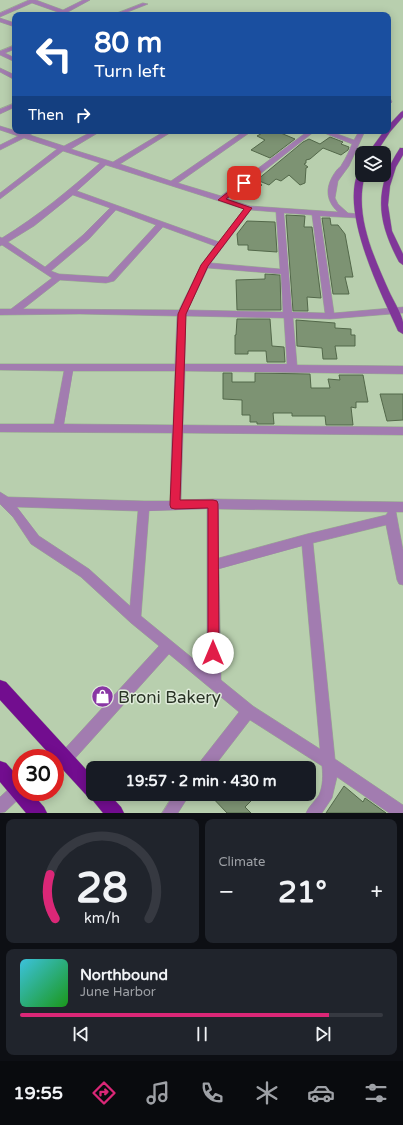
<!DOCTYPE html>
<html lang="en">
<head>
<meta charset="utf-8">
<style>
	body { margin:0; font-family:"Varela Round",sans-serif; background:#20242c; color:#f1f3f6; height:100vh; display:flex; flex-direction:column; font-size:15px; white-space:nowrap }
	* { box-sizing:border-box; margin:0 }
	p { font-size:13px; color:#9ea1a6 }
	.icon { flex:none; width:22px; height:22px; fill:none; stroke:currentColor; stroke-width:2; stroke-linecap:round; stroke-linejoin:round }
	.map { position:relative; height:813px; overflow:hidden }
	.drawer { display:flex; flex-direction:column; gap:6px; padding:6px; background:#0d0f14; flex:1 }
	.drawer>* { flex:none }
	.banner { position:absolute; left:12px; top:12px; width:379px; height:122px; border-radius:8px; box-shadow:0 2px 10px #0003; background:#1a4fa0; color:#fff; overflow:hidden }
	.fabs { position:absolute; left:355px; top:146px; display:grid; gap:8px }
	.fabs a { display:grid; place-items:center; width:36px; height:36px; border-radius:8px; background:#171b24; box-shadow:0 2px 10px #0003; font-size:20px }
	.speed { position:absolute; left:12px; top:749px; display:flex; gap:8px; font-size:20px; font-weight:700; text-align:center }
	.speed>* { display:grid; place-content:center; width:52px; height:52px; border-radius:50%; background:#171b24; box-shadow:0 2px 10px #0003; line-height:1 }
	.speed .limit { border:6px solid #d22; background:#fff; color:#111 }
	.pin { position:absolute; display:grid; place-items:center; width:34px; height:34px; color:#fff; margin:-17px; border-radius:8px; box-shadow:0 2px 6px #0006 }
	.me { position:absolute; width:44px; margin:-22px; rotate:0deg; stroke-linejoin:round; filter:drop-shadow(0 0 3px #0008) }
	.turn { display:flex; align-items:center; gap:14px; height:84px; padding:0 16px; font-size:18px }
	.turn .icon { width:52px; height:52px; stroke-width:2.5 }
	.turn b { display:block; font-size:28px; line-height:34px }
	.then { display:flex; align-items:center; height:38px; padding:0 16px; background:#0003; gap:8px; font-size:15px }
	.big { font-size:30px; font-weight:800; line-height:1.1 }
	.drawer .tile { flex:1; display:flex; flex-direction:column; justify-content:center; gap:6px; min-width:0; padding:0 14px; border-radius:8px; background:#20242c }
	.drawer .dial { align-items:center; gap:0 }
	.dial svg { height:104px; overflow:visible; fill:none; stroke:#363941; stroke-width:7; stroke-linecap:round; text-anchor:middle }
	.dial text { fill:#f1f3f6; stroke:none }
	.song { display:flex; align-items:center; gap:12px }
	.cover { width:48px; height:48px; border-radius:6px; background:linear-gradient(135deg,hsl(190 70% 55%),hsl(120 70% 35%)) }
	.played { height:4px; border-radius:2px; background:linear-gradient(90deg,#db2777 85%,#363941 85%) }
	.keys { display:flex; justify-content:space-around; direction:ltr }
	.heat { display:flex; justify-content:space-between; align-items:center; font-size:22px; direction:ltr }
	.drawer .tiles { flex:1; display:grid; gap:6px; grid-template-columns:1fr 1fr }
	.tile:last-child { grid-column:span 2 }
	.trip { position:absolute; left:86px; top:761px; width:230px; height:40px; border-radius:8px; background:#171b24; box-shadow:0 2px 10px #0003; font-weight:800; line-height:40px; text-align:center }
	.tabs { display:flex; height:64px; justify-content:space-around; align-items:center; background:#090b0e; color:#9ea1a6 }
	.tabs .icon { width:28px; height:28px }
	.tabs .active { color:#db2777 }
	.tabs b { font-size:18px; color:#f1f3f6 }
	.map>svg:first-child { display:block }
	.building { fill:#7d9373; stroke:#53684a }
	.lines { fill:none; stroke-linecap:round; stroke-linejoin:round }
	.street-casing { stroke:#99ad90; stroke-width:1 }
	.primary-casing { stroke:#99ad90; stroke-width:1 }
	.highway-casing { stroke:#99ad90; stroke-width:1 }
	.street { fill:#a27cb0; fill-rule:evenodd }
	.primary { fill:#803699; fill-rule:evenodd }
	.highway { fill:#720d8f; fill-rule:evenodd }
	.route { fill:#e11d48; stroke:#92132f }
	.labels { text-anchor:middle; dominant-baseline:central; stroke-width:3; stroke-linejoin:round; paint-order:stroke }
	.near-poi-label { font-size:17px; fill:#293325; stroke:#e0ecdb; text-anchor:start }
</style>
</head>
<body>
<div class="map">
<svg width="403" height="813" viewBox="0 0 403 813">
	<rect width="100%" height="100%" fill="#b8cfae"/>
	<path class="building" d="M266,131H276L295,139L270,158L251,150L265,140L257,136Z
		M330,137L343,142L341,144L349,147L348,150L341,155L323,148L310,159L306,160V163L304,164L308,167L306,168L305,183L300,185L289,175L281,181L276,179L269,185L257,180L303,142L309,139L320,144Z
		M254,181L262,185L252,192L244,188Z
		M286,215L305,216L304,227H312L321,298L307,297L308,311H293Z
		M322,218H330L331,225H338L345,234L353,277H345L349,294H333Z
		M247,221L275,222L277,252L248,250V245H238L237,234Z
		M265,274L280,275L281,310H237L236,280L265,279Z
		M237,319H270L272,346L284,347L285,362H267L266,351H248V354H235V335H236Z
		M296,320L335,323V328L351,329V335H355V346H335L337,359H323L322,348L297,346Z
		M223,373H232V382H255V373L310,374L311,388H330L328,379L340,380L339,375H363L368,402H356V408L351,407L353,425H326L325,416H292V413H273L274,424H257V422H250V415H242V400L223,399Z
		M380,394H403V420L387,421Z
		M344,786L363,802L365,798L386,813H326Z
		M209,794H258L245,807L251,813H227Z"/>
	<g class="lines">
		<defs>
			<path id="street" d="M29,0H36L63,10L83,0H90L68,12L74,15H66L32,3L0,17V13Z
				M143,3L148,4L120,15H112Z
				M0,18L15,23V27L0,22Z
				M15,45V49L5,53L15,58V62L0,55V51Z
				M0,68L15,75V80L0,72Z
				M388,97L390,98L392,102L388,106Z
				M15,103V107L0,114V109Z
				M0,126L23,133L28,131H36L30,135L64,146L93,131H101L71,149L113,162L165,131H173L120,164L171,181L244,131H252L178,183L221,196L308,131H315L228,199L250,206L338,212C325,200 325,186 336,171C338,168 341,167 342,164C346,158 349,151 352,144L319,131H329L354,140L359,131H365L349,166L338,181L335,198L338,204L348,213L359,214L363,216L359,218L320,216L334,313L403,307V313L330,319L293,318L297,365L403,366V374L185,371L183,425L403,427V435L183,433L181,500L213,499L403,502V512H396L403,550V585L399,584L397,580L386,525L313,543L335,759L403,805V813H389L337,777L332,798L322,813H306C309,806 315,801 319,795C323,786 323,775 322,766L250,720L213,768H197L199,763L239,712L169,654L70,764L65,766L60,764L58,759L60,754L159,646L131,623L81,577L31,544L13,517L0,504V492L8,497L144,501H170L172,433L0,432V424H54L64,371L0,370V364H175L177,316L80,314L0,315V309H11L52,278L2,245L0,246V237L2,238C38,216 69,190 100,163L63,151L0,199V193L57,149L24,138L0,150V145L18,136L0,130ZM106,165L244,209L219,242L77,191ZM73,195L110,208L83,235L45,267L8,242L34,226ZM116,210L156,225L108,277L59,274L51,271L89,239ZM251,210L276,212L280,269L211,263ZM284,213L312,215L325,313L292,312ZM163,227L215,246L201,265L179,310L23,309L60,280L106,283L114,281ZM208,268L281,274L283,312L188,310ZM186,316L284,318L287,364H185ZM73,371H175L173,425L64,424ZM17,507L138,511L130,606L89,569L39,536ZM207,509V670L141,616L149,511ZM219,509L388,512L386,515L307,534L219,558ZM302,546L320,749L253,706L221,680L219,569Z
				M18,783L21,784V792H24L23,795L5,812L0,813V797L13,785Z
				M174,794H190L178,813H162Z"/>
			<path id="primary" d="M403,111V117L390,132L376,153H368L384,131H388V126L401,112Z
				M400,148H403V155L396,167L390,186L388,205L392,231L403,254V265L399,262C377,221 373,189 400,148Z
				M359,170H362V175H365C354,214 373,255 389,291C393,300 401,312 403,322C403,326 403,330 403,334L398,331C381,293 339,211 359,170Z"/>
			<path id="highway" d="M0,680L6,682L93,777V794H109L121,807L124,813H103L90,797L87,796L55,761V758H53L0,700Z
				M0,761L6,763L21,780V792H31L44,807L47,813H26L0,782Z"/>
		</defs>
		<use href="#street" class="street-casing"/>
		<use href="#primary" class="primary-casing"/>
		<use href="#highway" class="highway-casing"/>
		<use href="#street" class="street"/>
		<use href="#primary" class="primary"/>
		<use href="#highway" class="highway"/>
	</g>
	<path class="route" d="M242,181L247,183L226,199L252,208L208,266L186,314L180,500H213L217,501L218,504L219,653L218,657L213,659L209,657L208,653V508L175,509L171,508L170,505L178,314L201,265L244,209L218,200Z"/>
	<defs>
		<symbol id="shop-disc" viewBox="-11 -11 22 22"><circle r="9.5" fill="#8936a4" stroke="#e0ecdb"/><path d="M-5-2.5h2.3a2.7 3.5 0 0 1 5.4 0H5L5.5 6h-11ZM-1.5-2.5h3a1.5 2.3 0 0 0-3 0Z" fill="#fff"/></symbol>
	</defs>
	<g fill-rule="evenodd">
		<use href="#shop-disc" x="90" y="684" width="25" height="25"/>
	</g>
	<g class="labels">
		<g class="near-poi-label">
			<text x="118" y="697">Broni Bakery</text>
		</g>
	</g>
</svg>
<div class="fabs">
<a><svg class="icon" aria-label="layers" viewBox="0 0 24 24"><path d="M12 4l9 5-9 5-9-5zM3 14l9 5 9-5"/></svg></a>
</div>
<div class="speed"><div class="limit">30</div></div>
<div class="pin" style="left:244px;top:183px;background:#d93025"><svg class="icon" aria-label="arrive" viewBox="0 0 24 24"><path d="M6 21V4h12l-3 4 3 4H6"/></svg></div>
<svg class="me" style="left:213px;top:653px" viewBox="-20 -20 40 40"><circle r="19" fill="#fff"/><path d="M0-13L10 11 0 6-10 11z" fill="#e11d48"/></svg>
<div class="trip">19:57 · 2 min · 430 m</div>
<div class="banner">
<div class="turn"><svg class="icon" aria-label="left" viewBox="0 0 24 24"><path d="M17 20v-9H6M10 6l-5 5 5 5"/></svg><div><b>80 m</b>Turn left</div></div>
<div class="then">Then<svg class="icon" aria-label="right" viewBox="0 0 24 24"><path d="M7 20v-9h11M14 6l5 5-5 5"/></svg></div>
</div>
</div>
<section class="drawer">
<div class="tiles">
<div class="tile dial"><svg viewBox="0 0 100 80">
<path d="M14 69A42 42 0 1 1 86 69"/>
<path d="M14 69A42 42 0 0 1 10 35" stroke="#db2777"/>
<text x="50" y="56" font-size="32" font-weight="700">28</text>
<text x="50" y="72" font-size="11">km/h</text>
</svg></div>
<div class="tile"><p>Climate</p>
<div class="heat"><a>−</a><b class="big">21°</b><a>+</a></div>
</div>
<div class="tile">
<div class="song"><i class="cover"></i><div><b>Northbound</b><p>June Harbor</p></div></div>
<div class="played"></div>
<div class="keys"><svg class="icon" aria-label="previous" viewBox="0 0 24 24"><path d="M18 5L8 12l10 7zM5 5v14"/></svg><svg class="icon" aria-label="pause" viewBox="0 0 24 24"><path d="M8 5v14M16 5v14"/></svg><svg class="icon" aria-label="next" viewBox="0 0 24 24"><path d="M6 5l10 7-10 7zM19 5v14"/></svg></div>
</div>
</div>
</section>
<nav class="tabs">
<b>19:55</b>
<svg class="icon active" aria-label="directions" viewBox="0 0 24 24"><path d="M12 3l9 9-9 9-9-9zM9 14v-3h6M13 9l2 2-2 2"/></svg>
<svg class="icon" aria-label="music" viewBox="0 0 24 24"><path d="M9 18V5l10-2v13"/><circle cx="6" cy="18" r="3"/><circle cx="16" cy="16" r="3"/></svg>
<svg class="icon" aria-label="phone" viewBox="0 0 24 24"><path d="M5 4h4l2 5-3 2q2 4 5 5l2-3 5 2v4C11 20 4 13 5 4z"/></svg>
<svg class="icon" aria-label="climate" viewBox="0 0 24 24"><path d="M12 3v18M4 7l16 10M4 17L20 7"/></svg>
<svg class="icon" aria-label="car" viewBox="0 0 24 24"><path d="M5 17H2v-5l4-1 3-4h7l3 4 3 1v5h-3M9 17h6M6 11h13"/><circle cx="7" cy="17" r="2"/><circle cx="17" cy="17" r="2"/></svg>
<svg class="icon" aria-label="filters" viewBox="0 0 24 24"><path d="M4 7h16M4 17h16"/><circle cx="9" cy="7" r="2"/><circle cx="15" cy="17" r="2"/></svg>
</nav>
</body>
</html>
